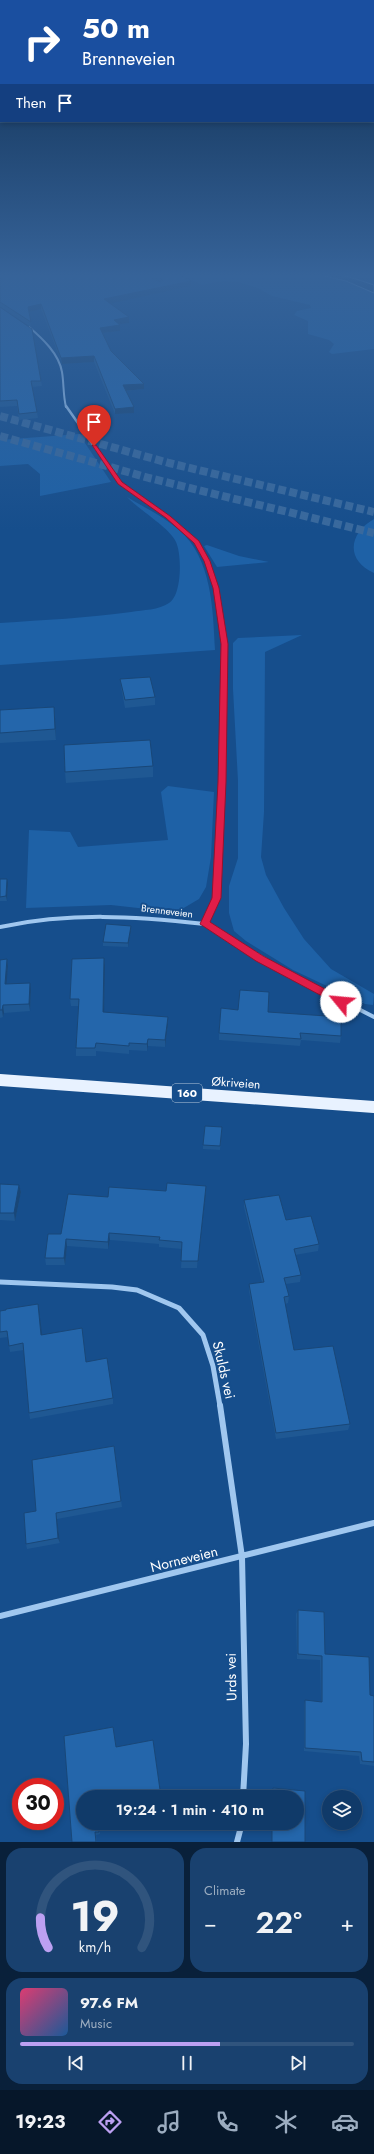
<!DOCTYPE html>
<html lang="en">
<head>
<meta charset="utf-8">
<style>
	body { margin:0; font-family:Jost,sans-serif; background:#19416f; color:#f1f3f6; height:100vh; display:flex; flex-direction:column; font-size:15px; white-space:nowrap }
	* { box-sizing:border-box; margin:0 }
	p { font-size:13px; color:#9cadc0 }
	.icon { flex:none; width:22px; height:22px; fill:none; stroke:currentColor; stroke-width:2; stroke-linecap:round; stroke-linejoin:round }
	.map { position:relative; height:1842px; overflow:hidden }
	.details { display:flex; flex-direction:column; gap:6px; padding:6px; background:#09203a; flex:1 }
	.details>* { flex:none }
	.hud { position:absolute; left:0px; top:0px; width:374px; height:122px; box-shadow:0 2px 6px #0003,0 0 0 1px #30547d; background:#1a4fa0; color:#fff; overflow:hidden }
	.buttons { position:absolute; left:322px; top:1790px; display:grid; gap:8px }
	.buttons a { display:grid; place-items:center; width:40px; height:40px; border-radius:50%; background:#103a69; box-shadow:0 2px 6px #0003,0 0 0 1px #30547d; font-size:20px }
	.speed { position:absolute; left:12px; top:1778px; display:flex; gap:8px; font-size:20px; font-weight:700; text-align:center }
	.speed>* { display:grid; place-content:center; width:52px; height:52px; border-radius:50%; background:#103a69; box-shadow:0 2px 6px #0003,0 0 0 1px #30547d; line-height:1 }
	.speed .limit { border:6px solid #d22; background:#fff; color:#111 }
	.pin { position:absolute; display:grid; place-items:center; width:34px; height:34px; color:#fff; margin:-41px -17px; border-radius:50% 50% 50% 0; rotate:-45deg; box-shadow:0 0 4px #0007 }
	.pin .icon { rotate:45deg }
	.me { position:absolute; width:44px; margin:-22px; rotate:298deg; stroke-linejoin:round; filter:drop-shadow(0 0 3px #0008) }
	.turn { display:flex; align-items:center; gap:14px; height:84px; padding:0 16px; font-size:18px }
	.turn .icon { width:52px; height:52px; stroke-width:2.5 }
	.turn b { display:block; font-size:28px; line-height:34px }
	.then { display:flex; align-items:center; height:38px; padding:0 16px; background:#0003; gap:8px; font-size:15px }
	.big { font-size:30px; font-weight:600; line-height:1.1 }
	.details .card { flex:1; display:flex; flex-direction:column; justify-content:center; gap:6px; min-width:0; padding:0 14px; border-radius:16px; background:#19416f }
	.details .dial { align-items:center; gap:0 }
	.dial svg { height:104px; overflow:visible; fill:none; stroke:#30547d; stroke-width:7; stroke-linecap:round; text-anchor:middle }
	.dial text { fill:#f1f3f6; stroke:none }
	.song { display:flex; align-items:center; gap:12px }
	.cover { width:48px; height:48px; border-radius:6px; background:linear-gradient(135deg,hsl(340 70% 55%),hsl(210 70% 35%)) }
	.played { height:4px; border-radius:2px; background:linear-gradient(90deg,#bca0f2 60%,#30547d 60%) }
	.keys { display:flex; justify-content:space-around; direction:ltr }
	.heat { display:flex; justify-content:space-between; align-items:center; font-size:22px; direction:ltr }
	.details .tiles { flex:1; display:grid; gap:6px; grid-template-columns:1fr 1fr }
	.card:last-child { grid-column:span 2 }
	.trip { position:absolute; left:76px; top:1790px; width:228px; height:40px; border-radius:20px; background:#103a69; box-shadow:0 2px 6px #0003,0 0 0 1px #30547d; font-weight:600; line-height:40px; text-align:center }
	.menu { display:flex; height:64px; justify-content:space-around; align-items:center; background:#06172a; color:#9cadc0 }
	.menu .icon { width:28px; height:28px }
	.menu .current { color:#bca0f2 }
	.menu b { font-size:18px; color:#f1f3f6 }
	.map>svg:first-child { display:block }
	.green { fill:#1e61a6 }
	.water { fill:#0e3969; stroke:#92c3f2 }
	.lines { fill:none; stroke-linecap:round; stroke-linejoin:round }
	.highway-tunnel { stroke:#39699d; stroke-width:8; stroke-dasharray:8 3.5; stroke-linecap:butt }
	.street-far5 { stroke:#a0c7ef; stroke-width:2 }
	.street-far4 { stroke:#a0c7ef; stroke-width:2.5 }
	.street-far3 { stroke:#a0c7ef; stroke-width:3 }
	.street-far2 { stroke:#a0c7ef; stroke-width:4 }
	.street-far1 { stroke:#a0c7ef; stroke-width:5 }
	.street { stroke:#a0c7ef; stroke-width:6 }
	.primary { stroke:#e8f2ff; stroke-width:12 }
	.wall { fill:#1f5893 }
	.shaded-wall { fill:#194778 }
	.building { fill:#2466ab; stroke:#194778 }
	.route { fill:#e11d48; stroke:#92132f }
	.labels { text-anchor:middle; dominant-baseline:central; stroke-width:4; stroke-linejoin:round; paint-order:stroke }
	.far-street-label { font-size:10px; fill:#fff; stroke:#164e8c }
	.shield { fill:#164e8c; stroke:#b9cadc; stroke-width:1 }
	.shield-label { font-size:11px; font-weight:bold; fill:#fff }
	.street-label { font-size:12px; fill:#fff; stroke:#164e8c }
	.near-street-label { font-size:14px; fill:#fff; stroke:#164e8c }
</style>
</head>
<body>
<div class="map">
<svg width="374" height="1842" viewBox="0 0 374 1842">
	<rect width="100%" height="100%" fill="#164e8c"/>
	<path class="green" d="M178,273H312L346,281L374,293V349L332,354L329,352L334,344L329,340L308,334V321L294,315L297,311L311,308L310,305L272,296L258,288L238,282L223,281L202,285Z
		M79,434L111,482L40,496V474L28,464L0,466V440Z
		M127,497C144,507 164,517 179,530C212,558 213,610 215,650L0,665V623C44,620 88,618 131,612C143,610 159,610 169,603C182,595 182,555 176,542C170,528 139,510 127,497Z
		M374,519V573C345,560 349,533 374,519Z
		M207,545L239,556L269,562L217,567L204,546Z
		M302,635L265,652L264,812L261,857L266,875L284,908L304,939L331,969L374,994L373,1005L365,1004L293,970L246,941L234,931L229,913V886L238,858V781L233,689V643L238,638Z
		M168,786L214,792L211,857L206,887L199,899L182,909L165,911L111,905L26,908L29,830L70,832L78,847L168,840L161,792Z"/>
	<path class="water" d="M312,273C336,273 351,277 374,285V293L346,281Z"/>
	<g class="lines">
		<path class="highway-tunnel" d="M0,416L169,463L374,512
			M0,436L149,478L374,533"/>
		<path class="street-far5" d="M29,327C43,339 59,354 62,372C64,384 63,395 66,407"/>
		<path class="street-far4" d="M66,406L120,483L168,517L196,542L207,561L212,576"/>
		<path class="street-far3" d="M212,575L216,588L224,644L222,791"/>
		<path class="street-far2" d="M205,924L288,973L374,1017
			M0,927C71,912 134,916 205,924L217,898L222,790"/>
		<path class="street-far1" d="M0,1282L112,1287L137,1290L179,1308L203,1335L213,1366L220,1406"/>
		<path class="street" d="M220,1405L242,1557L246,1744L243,1797
			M0,1616L374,1523
			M237,1842L242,1823"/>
		<path class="primary" d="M0,1080L374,1107"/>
	</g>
	<path class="wall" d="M0,273L149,276L143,273H176L191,286L110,303L129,323L119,324L120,331L103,333L111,351L144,389L126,391L134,413L115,414L94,362L62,364L41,309L29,312L31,327L0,307Z
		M0,307L41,381L42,386L32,387L37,412L38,418L19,420L17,406L0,407Z
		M120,679L155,697V705L125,708L121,687Z
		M0,710L55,718L56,740L0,743Z
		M153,766V777L66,783L65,772Z
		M0,879L8,883L7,901H0Z
		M131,930L128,947L103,946V942Z
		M104,958L105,966L104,1012L168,1024L165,1047L148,1046L147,1051L129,1050V1054L96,1051V1056H76V1048L78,1006H71L70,999Z
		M7,959L8,966L6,984L31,990L30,1011L4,1013L3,1017L0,1018V960Z
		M268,1012L341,1036L340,1043L301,1040L300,1046L219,1040V1033Z
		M222,1127L220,1150L203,1149V1145Z
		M0,1184L19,1185L21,1192L15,1221L0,1220Z
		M206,1186V1193L197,1268H181L182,1249L159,1247V1244L110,1240L108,1249L67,1246L65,1265H46L45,1258L61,1234L108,1197Z
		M244,1200L286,1220L319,1244L318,1251L295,1255L301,1275L300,1282L286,1284L289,1296L288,1303L285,1304L294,1350L350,1424L348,1430L276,1439L249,1291V1284L262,1282L244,1207Z
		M38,1304L42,1335L86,1362L113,1398V1404L30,1419L29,1413L24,1350L10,1352L9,1346L8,1337L0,1338V1311L6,1310Z
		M114,1446L122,1507L57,1519L60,1543L27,1549L26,1544L36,1511Z
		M298,1610L325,1654L370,1695L374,1696V1766L360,1764L359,1756L304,1751V1704L305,1700L321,1702L320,1660L297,1659L296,1614Z
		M113,1727L116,1747L153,1740L161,1797H83V1823H99L100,1834L96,1835L97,1842H72L64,1736Z
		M273,1788L305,1791V1842H272V1823H297V1797H272Z"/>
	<path class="shaded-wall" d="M191,281V286L104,305V299Z
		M41,304V309L29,312L28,307Z
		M129,317V323L114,325V320Z
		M120,325V331L101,333L100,328Z
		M94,356V362L62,364L61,358Z
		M144,384V389L123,391V385Z
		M134,407V413L115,414V409Z
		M54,707L55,718L56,740L55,729Z
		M7,879L8,883L7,901L6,896Z
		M131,926V930L128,947V943Z
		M104,958L105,966L104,1019L103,1012Z
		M7,959L8,966L6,991L5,984Z
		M30,983L31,990L30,1011L29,1004Z
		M3,1005L4,1013L3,1017L2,1010Z
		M168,1017V1024L165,1047V1040Z
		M148,1039V1046L147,1051V1044Z
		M19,1185L21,1192L15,1221L14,1213Z
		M206,1186V1193L197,1268L198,1261Z
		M109,1233L110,1240L108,1249V1242Z
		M66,1239L67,1246L65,1265L64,1258Z
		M38,1304L39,1310L43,1341L41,1335Z
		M56,1513L57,1519L60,1543L58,1538Z"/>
	<path class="building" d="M0,273H142L160,282L163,280L151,273H176L191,281L104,299L129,317L114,320L120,325L100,328L111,351L144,384L123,385L134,407L115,409L94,356L61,358L41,304L28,307L31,322L0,302Z
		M0,307L32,329L41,381H31L37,412L19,414L17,400L0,401Z
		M150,677L155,697L125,700L120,679Z
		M54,707L55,729L0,733V710Z
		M150,740L153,766L65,772L64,745Z
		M0,879H7L6,896L0,897Z
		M106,924L131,926L128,943L103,942Z
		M104,958L103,1012L168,1017L165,1040L148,1039L147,1044L129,1043V1046L96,1043L95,1048H76L79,999H70L72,959Z
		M7,959L5,984L30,983L29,1004L3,1005L2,1010H0V960Z
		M240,990L269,992L268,1012L341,1017V1036L300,1033L301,1039L219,1033L221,1008L238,1010Z
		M205,1126L222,1127L220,1146L203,1145Z
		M167,1183L206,1186L198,1261H181L182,1242L159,1240L160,1237L109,1233L108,1242L66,1239L64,1258H45L48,1234H61L68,1194L108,1197L109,1187L166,1191Z
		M0,1184L19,1185L14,1213H0Z
		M279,1195L286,1220L311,1216L319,1244L294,1249L301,1275L284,1278L289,1296L284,1297L294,1350L333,1346L350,1424L276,1433L249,1284L264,1282L244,1200Z
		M38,1304L41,1335L82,1328L86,1362L107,1358L113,1398L29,1413L23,1343L9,1346L7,1331L0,1332V1311L6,1310V1309Z
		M114,1446L121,1501L56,1513L58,1538L26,1544L24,1513L36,1511L32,1460Z
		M298,1610L324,1612L325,1654L369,1657L370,1695L374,1696V1762L362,1761L361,1752L305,1748V1700L322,1702V1656L298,1654Z
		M113,1727L116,1747L153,1740L161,1797H83V1823H98L99,1832H95L96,1842H72L64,1736Z
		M273,1788L305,1791V1842H272V1823H297V1797H273Z"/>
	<linearGradient id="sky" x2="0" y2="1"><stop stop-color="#0c2b4d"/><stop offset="0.52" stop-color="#366399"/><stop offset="1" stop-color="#366399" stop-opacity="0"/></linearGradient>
	<rect width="374" height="530" fill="url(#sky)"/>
	<path class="route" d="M92,445H96L122,482L170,516L199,541L210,561L219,588L228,644L226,782L221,898L210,922L263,956L344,999V1004H337L256,961L200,924L212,898L218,782L221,644L213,588L204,561L194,543L166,518L118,484Z"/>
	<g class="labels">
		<g class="far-street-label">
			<text transform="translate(167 911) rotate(7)">Brenneveien</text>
		</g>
		<rect class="shield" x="172" y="1084" width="30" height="18" rx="3"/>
		<g class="shield-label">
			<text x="187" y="1093">160</text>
		</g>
		<g class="street-label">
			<text transform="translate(236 1083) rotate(4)">Økriveien</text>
		</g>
		<g class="near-street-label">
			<text transform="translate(224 1370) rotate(77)">Skulds vei</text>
			<text transform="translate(184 1559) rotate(-14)">Norneveien</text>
			<text transform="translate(231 1677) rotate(-91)">Urds vei</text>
		</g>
	</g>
</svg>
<div class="buttons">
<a><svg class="icon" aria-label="layers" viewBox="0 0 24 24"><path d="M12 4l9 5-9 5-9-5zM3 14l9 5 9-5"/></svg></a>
</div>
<div class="speed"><div class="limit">30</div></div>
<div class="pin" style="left:94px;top:446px;background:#d93025"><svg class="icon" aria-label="arrive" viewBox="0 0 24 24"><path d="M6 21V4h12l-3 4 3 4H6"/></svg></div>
<svg class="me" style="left:341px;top:1002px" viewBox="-20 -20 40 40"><circle r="19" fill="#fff"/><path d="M0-13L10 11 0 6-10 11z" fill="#e11d48"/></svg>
<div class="trip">19:24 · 1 min · 410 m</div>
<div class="hud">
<div class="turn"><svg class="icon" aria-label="right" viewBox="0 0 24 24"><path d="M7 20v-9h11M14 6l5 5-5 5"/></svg><div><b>50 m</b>Brenneveien</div></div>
<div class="then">Then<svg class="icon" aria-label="arrive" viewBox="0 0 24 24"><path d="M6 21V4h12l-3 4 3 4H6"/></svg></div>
</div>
</div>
<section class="details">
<div class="tiles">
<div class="card dial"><svg viewBox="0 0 100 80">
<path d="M14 69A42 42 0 1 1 86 69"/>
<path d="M14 69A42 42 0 0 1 8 46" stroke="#bca0f2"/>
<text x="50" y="56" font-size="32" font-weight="700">19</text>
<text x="50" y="72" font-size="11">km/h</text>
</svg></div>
<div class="card"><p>Climate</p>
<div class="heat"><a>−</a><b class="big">22°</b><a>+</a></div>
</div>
<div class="card">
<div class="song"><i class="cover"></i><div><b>97.6 FM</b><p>Music</p></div></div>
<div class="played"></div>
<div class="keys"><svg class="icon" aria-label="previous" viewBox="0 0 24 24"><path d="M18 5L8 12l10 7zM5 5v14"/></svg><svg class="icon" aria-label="pause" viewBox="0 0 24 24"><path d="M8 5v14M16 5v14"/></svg><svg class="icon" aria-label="next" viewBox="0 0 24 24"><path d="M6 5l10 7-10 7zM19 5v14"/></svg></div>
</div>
</div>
</section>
<nav class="menu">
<b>19:23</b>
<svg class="icon current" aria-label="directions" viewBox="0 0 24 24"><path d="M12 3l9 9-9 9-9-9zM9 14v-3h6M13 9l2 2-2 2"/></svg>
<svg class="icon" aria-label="music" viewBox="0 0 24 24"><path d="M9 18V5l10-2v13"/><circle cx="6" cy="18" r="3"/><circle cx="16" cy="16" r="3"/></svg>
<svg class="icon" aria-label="phone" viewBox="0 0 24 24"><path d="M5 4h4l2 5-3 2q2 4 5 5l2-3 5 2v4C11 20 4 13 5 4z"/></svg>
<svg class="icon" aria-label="climate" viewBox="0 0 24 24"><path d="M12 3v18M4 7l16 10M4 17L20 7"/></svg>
<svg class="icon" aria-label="car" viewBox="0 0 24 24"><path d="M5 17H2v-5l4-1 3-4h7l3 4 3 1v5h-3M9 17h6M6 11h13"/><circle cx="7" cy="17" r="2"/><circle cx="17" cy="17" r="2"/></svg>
</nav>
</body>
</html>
